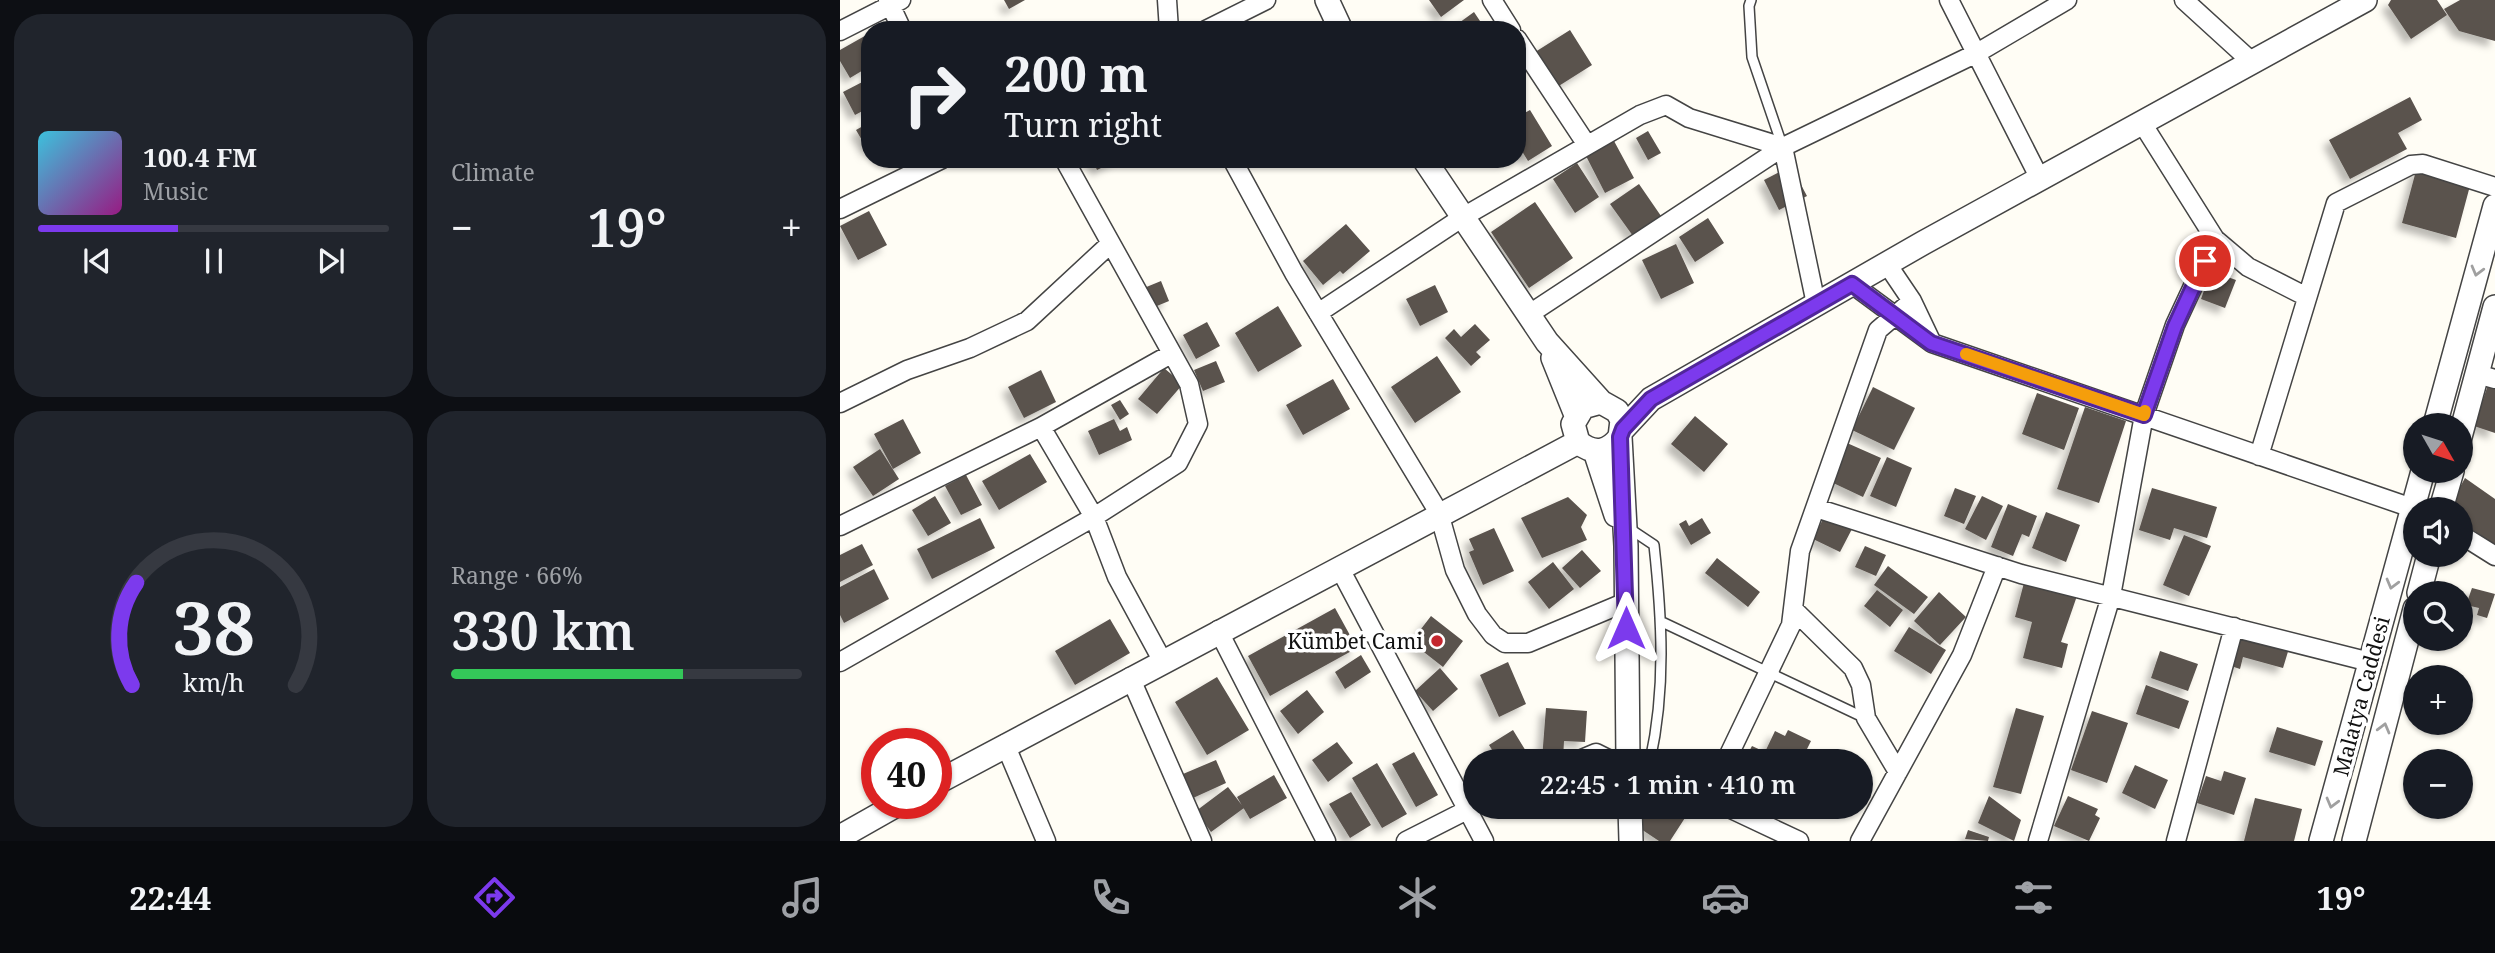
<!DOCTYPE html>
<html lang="en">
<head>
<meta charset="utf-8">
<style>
	body { margin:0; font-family:"Noto Serif",serif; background:#20242c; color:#f1f3f6; height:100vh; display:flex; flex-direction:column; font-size:26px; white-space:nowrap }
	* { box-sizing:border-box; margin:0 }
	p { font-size:23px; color:#9ea1a6 }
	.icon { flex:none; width:38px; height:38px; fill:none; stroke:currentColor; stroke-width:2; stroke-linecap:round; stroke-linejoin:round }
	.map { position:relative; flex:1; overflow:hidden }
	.details { display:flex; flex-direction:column; gap:14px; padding:14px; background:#0d0f14; width:840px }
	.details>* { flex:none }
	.banner { position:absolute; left:21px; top:21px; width:665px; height:147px; border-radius:28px; box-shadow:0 2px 5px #0004; background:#171b24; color:#f1f3f6; overflow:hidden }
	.needle { width:46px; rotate:129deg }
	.tools { position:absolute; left:1563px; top:413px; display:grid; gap:14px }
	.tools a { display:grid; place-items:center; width:70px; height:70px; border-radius:50%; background:#171b24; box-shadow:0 2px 5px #0004; font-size:35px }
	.speed { position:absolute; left:21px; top:728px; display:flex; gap:14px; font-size:35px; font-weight:700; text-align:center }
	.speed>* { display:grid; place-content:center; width:91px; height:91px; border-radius:50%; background:#171b24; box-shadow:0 2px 5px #0004; line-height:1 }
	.speed .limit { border:10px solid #d22; background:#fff; color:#111 }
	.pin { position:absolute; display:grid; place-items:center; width:60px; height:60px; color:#fff; margin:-30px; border:4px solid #fff; border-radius:50%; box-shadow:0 2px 7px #0007 }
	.me { position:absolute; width:77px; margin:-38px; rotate:0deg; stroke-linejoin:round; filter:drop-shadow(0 0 5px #0008) }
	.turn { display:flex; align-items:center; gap:24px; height:147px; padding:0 28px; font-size:32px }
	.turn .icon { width:91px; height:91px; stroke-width:2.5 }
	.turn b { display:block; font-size:49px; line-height:60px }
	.big { font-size:52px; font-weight:600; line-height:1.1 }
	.details .widget { flex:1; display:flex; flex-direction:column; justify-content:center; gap:10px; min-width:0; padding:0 24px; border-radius:28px; background:#20242c }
	.details .dial { align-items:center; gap:0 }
	.dial svg { height:182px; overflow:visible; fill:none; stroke:#363941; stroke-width:7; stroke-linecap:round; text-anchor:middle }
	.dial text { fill:#f1f3f6; stroke:none }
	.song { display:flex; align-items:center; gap:21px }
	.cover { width:84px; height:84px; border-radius:10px; background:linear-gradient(135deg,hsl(190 70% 55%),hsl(310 70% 35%)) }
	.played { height:7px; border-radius:4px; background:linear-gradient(90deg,#7c3aed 40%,#363941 40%) }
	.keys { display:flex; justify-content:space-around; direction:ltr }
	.heat { display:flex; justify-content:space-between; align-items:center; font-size:38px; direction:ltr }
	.charge { height:10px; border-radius:5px; background:linear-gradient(90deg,#34c759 66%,#363941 0) }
	.details .tiles { flex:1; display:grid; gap:14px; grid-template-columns:repeat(2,1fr) }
	.trip { position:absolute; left:623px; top:749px; width:410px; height:70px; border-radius:35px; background:#171b24; box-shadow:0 2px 5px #0004; font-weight:600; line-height:70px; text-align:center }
	.dock { display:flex; height:112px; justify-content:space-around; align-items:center; background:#090b0e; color:#9ea1a6 }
	.dock .icon { width:49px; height:49px }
	.dock .active { color:#7c3aed }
	.dock b { font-size:32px; color:#f1f3f6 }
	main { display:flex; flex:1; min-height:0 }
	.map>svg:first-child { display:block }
	.building { fill:#5a524d; filter:url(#shadow) }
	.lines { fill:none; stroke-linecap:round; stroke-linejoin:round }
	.service-casing { stroke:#444; stroke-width:12 }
	.minor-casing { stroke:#444; stroke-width:21 }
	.tertiary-casing { stroke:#444; stroke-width:26 }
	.service { stroke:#fff; stroke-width:9 }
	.minor { stroke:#fff; stroke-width:18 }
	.tertiary { stroke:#fff; stroke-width:23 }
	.oneway { stroke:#a0a0a0 }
	.route-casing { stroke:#51269a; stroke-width:18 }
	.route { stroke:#7c3aed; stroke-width:12 }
	.slow { stroke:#f59e0b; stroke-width:12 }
	.poi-dot { fill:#c4262e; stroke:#fff; stroke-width:2.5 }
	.labels { text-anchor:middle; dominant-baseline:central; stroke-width:7; stroke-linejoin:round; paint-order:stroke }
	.poi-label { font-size:21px; fill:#111; stroke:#fff; text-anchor:end }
	.street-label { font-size:21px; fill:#111; stroke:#fff }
</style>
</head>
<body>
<main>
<section class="details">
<div class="tiles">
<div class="widget">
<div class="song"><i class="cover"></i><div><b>100.4 FM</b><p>Music</p></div></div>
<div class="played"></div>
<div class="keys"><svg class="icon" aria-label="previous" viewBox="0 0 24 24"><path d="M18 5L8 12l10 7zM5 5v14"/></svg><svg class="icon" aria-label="pause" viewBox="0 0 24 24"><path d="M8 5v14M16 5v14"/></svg><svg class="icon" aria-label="next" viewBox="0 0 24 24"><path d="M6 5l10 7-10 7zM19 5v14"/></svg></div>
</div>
<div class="widget"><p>Climate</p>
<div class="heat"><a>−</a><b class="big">19°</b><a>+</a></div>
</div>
<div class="widget dial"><svg viewBox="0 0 100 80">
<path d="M14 69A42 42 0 1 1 86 69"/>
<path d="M14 69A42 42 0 0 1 16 24" stroke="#7c3aed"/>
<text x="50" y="56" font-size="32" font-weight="700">38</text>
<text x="50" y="72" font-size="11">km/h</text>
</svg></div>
<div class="widget"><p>Range · 66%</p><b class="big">330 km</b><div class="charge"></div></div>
</div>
</section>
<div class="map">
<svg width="1655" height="841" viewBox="0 0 1655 841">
	<defs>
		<filter id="shadow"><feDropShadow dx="-6" dy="6" stdDeviation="3.5" flood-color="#0004"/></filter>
	</defs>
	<rect width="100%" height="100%" fill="#fffdf5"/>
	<path class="building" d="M164,0H185L169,9Z
		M589,0H624L601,17Z
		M1551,0H1597L1607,15L1571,39L1548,5Z
		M1620,0H1655V41L1619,31L1604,9Z
		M634,12L646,30H613L612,28Z
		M408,22L412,30H393Z
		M730,30L752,65L714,89L692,54Z
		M30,33V66L10,78L0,61V50Z
		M30,78V107L15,115L3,92Z
		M1570,97L1582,120L1558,133L1567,149L1510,179L1489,140Z
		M690,110L712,146L688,161L677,143V117Z
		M30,122V154L16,130Z
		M808,131L821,153L808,160L796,138Z
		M774,141L794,178L765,193L746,156Z
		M252,159H279L257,170Z
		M737,163L759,197L735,213L713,179Z
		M951,166L967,196L939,210L924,180Z
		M1577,167L1631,182L1616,238L1562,223Z
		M799,184L821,216L793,236L770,204Z
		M695,202L733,258L689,288L651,232Z
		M29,211L47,245L18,260L0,226Z
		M868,218L884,243L855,262L839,237Z
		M506,224L530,251L503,274L500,271L483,285L463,261Z
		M836,244L854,283L821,299L802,260Z
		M1371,271L1396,280L1385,308L1361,299Z
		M321,281L329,301L312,308L304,288Z
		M595,285L608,312L580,326L566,299Z
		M438,306L462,346L418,372L395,333Z
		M367,322L380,346L356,359L343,335Z
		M635,324L650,340L636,352L641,357L631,366L605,338L614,329L621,337Z
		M597,356L621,392L575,423L551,387Z
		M376,361L385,382L363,391L354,370Z
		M324,368L343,384L317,414L298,399Z
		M201,370L216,402L184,418L168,387Z
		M493,379L510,409L463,435L446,405Z
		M1649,382L1655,384V433L1634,426Z
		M1033,387L1075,408L1054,450L1012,430Z
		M1197,393L1239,408L1224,450L1182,434Z
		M280,400L289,414L280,420L271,405Z
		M1245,407L1286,421L1259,503L1217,489Z
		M855,416L888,444L864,472L831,444Z
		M63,419L81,453L53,469L34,434Z
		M274,419L280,431L287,427L292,440L259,455L248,431Z
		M1007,443L1041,458L1023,497L989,481Z
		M40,449L59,479L33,496L13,467Z
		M190,454L207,482L159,510L142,481Z
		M1047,457L1072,468L1056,507L1030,496Z
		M126,475L142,505L121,515L105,486Z
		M1625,478L1655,499V545L1620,521V509H1608Z
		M1115,488L1136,496L1124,524L1104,516Z
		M1312,488L1377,507L1367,538L1334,528L1330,540L1299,530Z
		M95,496L111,523L88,536L72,510Z
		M1142,496L1163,506L1146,540L1125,529Z
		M728,497L747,515L741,527L747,540L702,558L681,518Z
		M1168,504L1197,516L1189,537L1182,534L1173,556L1151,547Z
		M1206,512L1240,525L1226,562L1192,548Z
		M985,515L1012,529L1000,552L973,539Z
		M140,518L155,548L92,579L77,549Z
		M862,518L871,533L851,545L839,524L846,520L849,526Z
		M654,528L674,571L643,585L629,552L634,550L629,539Z
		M1344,535L1371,546L1349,596L1323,585Z
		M22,544L33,565L0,582V555Z
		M1025,546L1046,555L1036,576L1015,567Z
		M742,550L761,571L740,588L722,568Z
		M877,558L920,592L908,607L865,573Z
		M713,562L734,589L709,609L688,582Z
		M1048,566L1088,597L1074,614L1034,585Z
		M34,569L49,599L4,623L0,615V587Z
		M1185,579L1238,593L1221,642L1228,644L1222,668L1183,658L1192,622L1175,617Z
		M1632,588L1655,594L1647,618L1637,615L1639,608L1626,605Z
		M1037,590L1063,610L1050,627L1024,606Z
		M1099,592L1126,617L1100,645L1074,621Z
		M495,608L517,648L430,696L408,656Z
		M591,616L623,641L603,667L571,642Z
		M270,619L290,653L235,685L215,651Z
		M1069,627L1106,650L1091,674L1054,651Z
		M1402,632L1450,645L1443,668L1403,657L1400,669L1388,665L1391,654H1396Z
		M1320,651L1358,664L1348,691L1311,678Z
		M521,655L531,672L505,689L495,672Z
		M668,662L686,704L659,717L640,675Z
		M600,668L618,689L593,711L575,691Z
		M377,677L409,730L367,755L335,702Z
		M1306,685L1349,701L1339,729L1296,714Z
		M467,690L484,712L458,734L440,711Z
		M706,708L747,711L745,742L724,741L723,760L702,759Z
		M1176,708L1204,716L1181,794L1153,787Z
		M1252,711L1288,723L1267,783L1231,770Z
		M1437,727L1483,741L1475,766L1429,752Z
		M673,730L692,761H659L649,745Z
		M948,730L971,741L961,761H904L912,746L925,752L935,731L945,736Z
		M497,742L513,763L488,782L472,760Z
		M574,752L598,795L576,807L552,764Z
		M376,760L386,783L353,798L343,774Z
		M537,763L567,814L542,828L512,778Z
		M1295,765L1328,780L1315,809L1282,793Z
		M1384,771L1406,778L1394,815L1357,803L1366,776L1381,781Z
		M434,775L447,798L410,819L397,797Z
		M388,787L404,808L371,832L356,811Z
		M511,792L531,825L510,838L489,804Z
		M1149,796L1181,820L1174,841L1138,823Z
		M1228,796L1258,809L1255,815L1260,818L1249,841L1214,826Z
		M1415,798L1462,809L1454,841H1404Z
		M810,807H852L830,841H819L798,827Z
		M1128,830L1149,837L1148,841L1125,839Z"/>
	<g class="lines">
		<defs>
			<path id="service" d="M911,0L909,6L912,57L942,145
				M787,527L814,545C822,619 826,689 810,761
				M822,622L1025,718"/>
			<path id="minor" d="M48,0L62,30
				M327,0L329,30
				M652,0L671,30
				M1109,0L1200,179
				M1344,0L1412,62
				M366,30L426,0
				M0,31L61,0
				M677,39L747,145
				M1302,123L1375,239L1408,267L1467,297
				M392,159L454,273L599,513L615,570L637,614L653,635L665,643H688L786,602
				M0,209L102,159
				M1047,264L1072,301L1092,343
				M1012,284L1092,343L1575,509
				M478,313L623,217L800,115L826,105L849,118L943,147L976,304
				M688,315L943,147L1137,53L1227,0
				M1637,374L1655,379
				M0,403L67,370L130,348L187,321L270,244
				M201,427L254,517L277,577L322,660
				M1419,456L1496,203L1571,165L1583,164L1655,187
				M976,508L1181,574L1530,662
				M0,526L201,427L331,354
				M1620,534L1655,556
				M499,567L644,841
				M953,609L1013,668L1021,685L1026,718L1058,772
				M378,630L486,841
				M0,662L254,517L338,463L358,424L349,384L224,159
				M290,677L362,841
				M165,744L206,841
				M737,761L756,753L772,761
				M886,761L951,625L960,551L1038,330L1072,301
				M887,807L959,841
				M566,841L635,806
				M1020,841L1122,655L1157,566
				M1198,841L1271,596L1304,415L1335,325L1375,239
				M1336,841L1394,627"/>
			<path id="tertiary" d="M487,0L501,30
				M584,159L707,342L761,402L777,411L782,420L780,437C768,453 754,455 738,442L733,424L743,407L761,402
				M713,358L736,415
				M1595,425L1655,206
				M783,429L811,399L1083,243L1525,0
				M780,437L786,546L788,761
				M1620,437L1655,307
				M755,451L776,515
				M1601,509L1612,471
				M1579,593L1589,555
				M96,783L738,442
				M790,807L791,841
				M0,837L60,803
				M1481,841L1583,471
				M1514,841L1575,609"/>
		</defs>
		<use href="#service" class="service-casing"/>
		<use href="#minor" class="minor-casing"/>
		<use href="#tertiary" class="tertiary-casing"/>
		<use href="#service" class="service"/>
		<use href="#minor" class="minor"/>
		<use href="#tertiary" class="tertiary"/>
	</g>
	<defs><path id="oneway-chevron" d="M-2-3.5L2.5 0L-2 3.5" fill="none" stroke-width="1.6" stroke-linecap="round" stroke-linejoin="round" transform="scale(1.75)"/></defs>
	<g class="oneway">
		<use href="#oneway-chevron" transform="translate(1637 271) rotate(105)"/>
		<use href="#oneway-chevron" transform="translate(1552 584) rotate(105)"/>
		<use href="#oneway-chevron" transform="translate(1544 728) rotate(-75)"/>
		<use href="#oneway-chevron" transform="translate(1492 803) rotate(105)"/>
	</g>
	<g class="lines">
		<defs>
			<path id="route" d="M786,628L780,437L783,429L811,399L1012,284L1091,343L1304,415L1335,326L1365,261"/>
		</defs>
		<use href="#route" class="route-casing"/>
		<use href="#route" class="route"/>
		<path class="slow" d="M1126,354L1304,415L1305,411"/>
	</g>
	<circle class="poi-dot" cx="597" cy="641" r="7"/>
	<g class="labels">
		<g class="poi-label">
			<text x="583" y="641">Kümbet Cami</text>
		</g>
		<g class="street-label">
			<text transform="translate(1521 696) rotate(-75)">Malatya Caddesi</text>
		</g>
	</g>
</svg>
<div class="tools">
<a><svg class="needle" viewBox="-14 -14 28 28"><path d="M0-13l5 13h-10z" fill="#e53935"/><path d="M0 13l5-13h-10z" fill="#9ea1a6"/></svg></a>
<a><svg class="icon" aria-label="sound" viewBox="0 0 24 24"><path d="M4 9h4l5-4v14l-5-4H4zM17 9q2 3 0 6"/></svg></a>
<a><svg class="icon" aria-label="search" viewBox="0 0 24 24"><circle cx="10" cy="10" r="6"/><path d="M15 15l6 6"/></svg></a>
<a>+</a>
<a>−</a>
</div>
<div class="speed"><div class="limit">40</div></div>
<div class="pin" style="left:1365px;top:261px;background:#d93025"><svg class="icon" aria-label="arrive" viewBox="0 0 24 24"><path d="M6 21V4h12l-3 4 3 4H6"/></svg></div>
<svg class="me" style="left:786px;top:628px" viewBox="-20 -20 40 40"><path d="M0-17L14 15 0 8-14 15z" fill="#7c3aed" stroke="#fff" stroke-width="4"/></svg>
<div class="trip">22:45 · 1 min · 410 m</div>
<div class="banner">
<div class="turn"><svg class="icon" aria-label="right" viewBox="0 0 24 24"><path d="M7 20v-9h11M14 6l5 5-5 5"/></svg><div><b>200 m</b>Turn right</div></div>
</div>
</div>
</main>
<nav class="dock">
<b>22:44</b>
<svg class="icon active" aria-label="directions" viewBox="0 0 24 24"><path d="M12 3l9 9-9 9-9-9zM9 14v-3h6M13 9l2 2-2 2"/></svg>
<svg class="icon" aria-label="music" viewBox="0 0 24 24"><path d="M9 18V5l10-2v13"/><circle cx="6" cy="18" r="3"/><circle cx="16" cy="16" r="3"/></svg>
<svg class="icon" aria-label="phone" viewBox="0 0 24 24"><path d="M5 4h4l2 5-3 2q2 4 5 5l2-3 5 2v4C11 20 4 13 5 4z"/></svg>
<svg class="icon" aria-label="climate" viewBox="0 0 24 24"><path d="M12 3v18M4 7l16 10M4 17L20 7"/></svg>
<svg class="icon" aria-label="car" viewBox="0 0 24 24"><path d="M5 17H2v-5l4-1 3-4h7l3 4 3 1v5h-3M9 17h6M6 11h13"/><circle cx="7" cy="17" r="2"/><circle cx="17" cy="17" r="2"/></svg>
<svg class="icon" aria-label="filters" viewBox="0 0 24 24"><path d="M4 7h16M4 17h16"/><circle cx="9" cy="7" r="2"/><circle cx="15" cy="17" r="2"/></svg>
<b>19°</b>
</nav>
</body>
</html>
